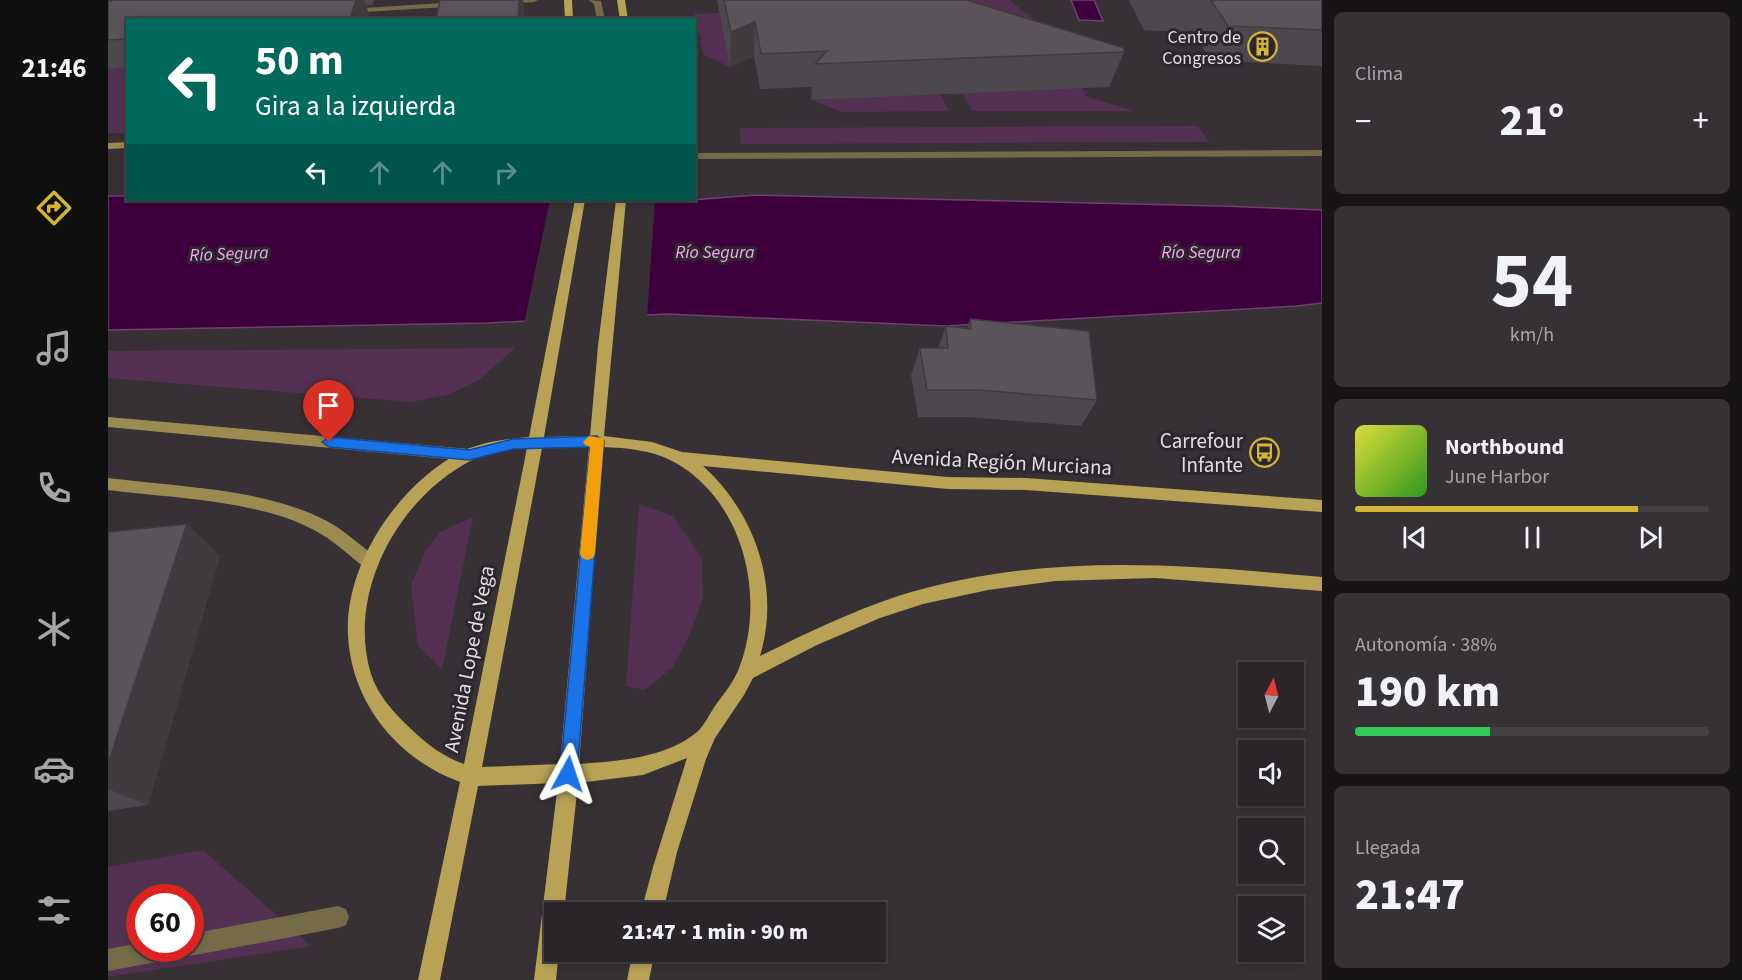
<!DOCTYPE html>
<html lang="es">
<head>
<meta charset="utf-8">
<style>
	body { margin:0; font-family:"Source Sans 3",sans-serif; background:#353134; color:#f1f3f6; height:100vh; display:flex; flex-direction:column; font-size:22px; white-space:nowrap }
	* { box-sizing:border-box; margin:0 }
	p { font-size:20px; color:#a5a5a8 }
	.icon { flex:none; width:33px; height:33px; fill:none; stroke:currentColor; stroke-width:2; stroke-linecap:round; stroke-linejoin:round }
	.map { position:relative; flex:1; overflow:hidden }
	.details { display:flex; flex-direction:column; gap:12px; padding:12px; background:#171416; width:420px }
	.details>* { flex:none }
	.banner { position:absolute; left:18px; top:18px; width:570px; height:183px; border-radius:0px; box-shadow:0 3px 9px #0003,0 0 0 2px #454245; background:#00695c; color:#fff; overflow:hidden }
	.needle { width:39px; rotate:7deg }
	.tools { position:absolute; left:1130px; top:662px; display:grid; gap:12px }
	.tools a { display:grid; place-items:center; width:66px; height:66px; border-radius:0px; background:#292528; box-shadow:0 3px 9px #0003,0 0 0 2px #454245; font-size:30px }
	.speed { position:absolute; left:18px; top:884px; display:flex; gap:12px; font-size:30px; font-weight:700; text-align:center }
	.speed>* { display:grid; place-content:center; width:78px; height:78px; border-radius:50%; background:#292528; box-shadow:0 3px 9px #0003,0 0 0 2px #454245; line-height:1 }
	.speed .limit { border:9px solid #d22; background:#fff; color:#111 }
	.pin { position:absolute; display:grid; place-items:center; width:51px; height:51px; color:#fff; margin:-62px -26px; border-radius:50% 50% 50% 0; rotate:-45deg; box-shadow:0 0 6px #0007 }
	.pin .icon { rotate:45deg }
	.me { position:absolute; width:66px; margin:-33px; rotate:5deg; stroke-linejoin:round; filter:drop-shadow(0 0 4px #0008) }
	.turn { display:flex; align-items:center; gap:21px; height:126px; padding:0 30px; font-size:27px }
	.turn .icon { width:78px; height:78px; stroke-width:2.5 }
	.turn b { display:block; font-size:42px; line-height:51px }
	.lanes { display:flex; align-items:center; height:57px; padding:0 30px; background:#0003; justify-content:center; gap:30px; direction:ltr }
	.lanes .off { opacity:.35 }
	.big { font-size:45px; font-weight:800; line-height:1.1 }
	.details .tile { flex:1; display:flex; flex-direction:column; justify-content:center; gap:9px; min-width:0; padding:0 21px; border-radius:9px; background:#353134 }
	.details .dial { align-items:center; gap:0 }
	.dial b { font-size:78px; line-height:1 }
	.song { display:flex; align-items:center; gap:18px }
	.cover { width:72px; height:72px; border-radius:9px; background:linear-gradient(135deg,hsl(60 70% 55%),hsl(110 70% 35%)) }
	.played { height:6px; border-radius:3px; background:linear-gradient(90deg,#d5b534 80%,#454245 80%) }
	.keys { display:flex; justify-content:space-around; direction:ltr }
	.heat { display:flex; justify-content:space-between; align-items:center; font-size:33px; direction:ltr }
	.charge { height:9px; border-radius:4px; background:linear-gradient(90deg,#34c759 38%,#454245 0) }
	.trip { position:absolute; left:436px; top:902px; width:342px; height:60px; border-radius:0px; background:#292528; box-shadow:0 3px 9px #0003,0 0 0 2px #454245; font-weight:800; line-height:60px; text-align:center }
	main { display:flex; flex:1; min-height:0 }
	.tab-bar { display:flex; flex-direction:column; width:108px; justify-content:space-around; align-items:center; background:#100f10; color:#a5a5a8 }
	.tab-bar .icon { width:42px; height:42px }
	.tab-bar .current { color:#d5b534 }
	.tab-bar b { font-size:27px; color:#f1f3f6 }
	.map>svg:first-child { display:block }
	.green { fill:#543153; fill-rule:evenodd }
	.water { fill:#3d003d; stroke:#6e426e; stroke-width:1.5 }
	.pier { fill:#373136 }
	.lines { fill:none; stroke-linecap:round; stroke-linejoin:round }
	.pedestrian { fill:#756b48; fill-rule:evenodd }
	.minor { fill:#756b48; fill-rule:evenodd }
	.secondary { fill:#9b8b51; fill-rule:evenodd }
	.primary { fill:#b7a256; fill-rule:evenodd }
	.wall { fill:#4d484d }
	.shaded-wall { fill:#3f3b3f }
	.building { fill:#5a545a; stroke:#3f3b3f; stroke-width:1.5 }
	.route { fill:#1a73e8; stroke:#114b97; stroke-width:1.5 }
	.slow { fill:#f59e0b }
	.labels { text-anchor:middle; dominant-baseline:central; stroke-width:6; stroke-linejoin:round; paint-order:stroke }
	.far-poi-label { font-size:18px; fill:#e1dde0; stroke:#2c272c; text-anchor:end }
	.far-water-label { font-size:18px; font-style:italic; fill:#f9a2f6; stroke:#2c272c }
	.poi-label { font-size:21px; fill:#e1dde0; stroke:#2c272c; text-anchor:end }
	.street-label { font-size:21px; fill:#e1dde0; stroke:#2c272c }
</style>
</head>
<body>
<main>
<nav class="tab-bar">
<b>21:46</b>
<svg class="icon current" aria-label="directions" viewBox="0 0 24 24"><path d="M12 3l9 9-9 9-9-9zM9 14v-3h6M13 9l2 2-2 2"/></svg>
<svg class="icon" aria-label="music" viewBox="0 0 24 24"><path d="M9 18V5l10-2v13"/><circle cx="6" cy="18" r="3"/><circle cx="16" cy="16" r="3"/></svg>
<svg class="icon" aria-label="phone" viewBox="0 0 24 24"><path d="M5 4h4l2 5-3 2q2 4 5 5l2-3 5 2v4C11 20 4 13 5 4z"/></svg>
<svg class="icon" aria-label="climate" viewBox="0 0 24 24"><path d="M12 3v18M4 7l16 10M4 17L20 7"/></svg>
<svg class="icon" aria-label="car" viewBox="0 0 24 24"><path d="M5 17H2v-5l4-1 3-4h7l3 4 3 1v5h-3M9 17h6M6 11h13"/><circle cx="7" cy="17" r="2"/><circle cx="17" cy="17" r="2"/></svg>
<svg class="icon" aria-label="filters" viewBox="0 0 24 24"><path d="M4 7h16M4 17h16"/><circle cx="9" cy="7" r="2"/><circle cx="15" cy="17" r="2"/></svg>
</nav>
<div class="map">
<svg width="1214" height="980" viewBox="0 0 1214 980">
	<rect width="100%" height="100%" fill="#373136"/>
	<path class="green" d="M822,0H901L953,41Z
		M612,13L622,67L596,55L586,14Z
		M19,68V133H0V69Z
		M975,88L974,90L980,92L977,96L1026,111H864L854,93Z
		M832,94L841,111L734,112L703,100Z
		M1090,126L1101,142L633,144L632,128Z
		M407,348L371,380L342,394L304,402L0,378V351Z
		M531,504L565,516L594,558L595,598L581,636L564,668L536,690L518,686Z
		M365,517L334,669L310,646L303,585L317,552L332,532Z
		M95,850L203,946L0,977V867ZM32,897H82V948H32Z"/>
	<path class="water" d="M963,0H986L995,21L971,20Z
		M648,195L1114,206L1214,210V303L1189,306L837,326L559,314L379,323L0,330V196H19L20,200H584Z"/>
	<path class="pier" d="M442,200H547L539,318L416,324Z"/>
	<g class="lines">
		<path class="pedestrian" d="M230,906L238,909L241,917L238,925L230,928L82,956L74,952L73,956L65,959L0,971V949L32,943V948H82V934Z"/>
		<path class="minor" d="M395,0H430L426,2L396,4L392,2Z
			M480,0L493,1L497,20H489L486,4Z
			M351,2H354V6L240,13L236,11L240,9Z
			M1214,150V156L586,159V153Z"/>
		<path class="secondary" d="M20,142V148L0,149V143Z
			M0,417L361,449L366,451L368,455L366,459L361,461L0,427Z
			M0,478C69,487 154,488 217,520C236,530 252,545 269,558L271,563L269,568L263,570L257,568C241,555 225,540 206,530C151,500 62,498 0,490Z"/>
		<path class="primary" d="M456,0H464L465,20H457Z
			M509,0H517L520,20H512Z
			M467,200H477L436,437L482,436L490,346L508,200H518L496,436L544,442L574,452L840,477L918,478L1214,500V512L918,490L840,489L595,466C647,513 673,587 652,656C697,634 742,612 790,596C933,552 1068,564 1214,577V591L1047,578L947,581L880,590L815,604L772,618L709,645L645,678L636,695L607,738L598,759L569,852L555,912H533L545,867L579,758L535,775L470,783L456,912H447V951H451L448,980H426L450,783L370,786L332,980H310L352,782C289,759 243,702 240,635C236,564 292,482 355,451C376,441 399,439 421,437ZM481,447L452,764L374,767L434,448ZM495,447C519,448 545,450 566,462C637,501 659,600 630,671C624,684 615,695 607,706C602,713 596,726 589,732C559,758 509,761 471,764ZM419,448L356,764C335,757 318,743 303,729C286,713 270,696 263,674C238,592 291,496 366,459C382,451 401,449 419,448Z
			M525,951H547L541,980H519Z"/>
	</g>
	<path class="wall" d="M0,0H266L264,5H258L261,15L260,20H20V68L0,69Z
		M609,0H859L1016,52L1001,87L703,100L704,87L652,89L646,56L622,67Z
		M1021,0H1214V66L1102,60L1086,33L1036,30Z
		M862,319L989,400L973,426L860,417H810L803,375L812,348H830L838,326L859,328Z
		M0,532L112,556L40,805L0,811Z"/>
	<path class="shaded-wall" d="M248,0H256L261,15L260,20H242Z
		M411,0H415L416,5V20H410Z
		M647,22L646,56L622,67L623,32Z
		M79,524L112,556L40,805L0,789V764Z"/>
	<path class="building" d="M5,0H248L242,20H20V39L0,40V1H4Z
		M332,0H411L410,20H328Z
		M616,0H859L1016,48V52L707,64L719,51L653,54L647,22L623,32Z
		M1103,0H1214V30L1120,26Z
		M862,319L981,331L989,400L871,390H819L812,348H840L838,326L863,329Z
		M79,524L0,764V532Z"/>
	<path class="route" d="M489,436L496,441L469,774L467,780L460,783L454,780L452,774L482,447L405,449L361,460L221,447L214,442L221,437L361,450L405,439Z"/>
	<path class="slow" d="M481,436L494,438L496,441L487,554L485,558L479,560L474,558L472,554L482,447L477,445L475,442Z"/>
	<defs>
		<symbol id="building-ring" viewBox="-11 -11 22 22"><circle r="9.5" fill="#2c272c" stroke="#d5b534" stroke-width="1.5"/><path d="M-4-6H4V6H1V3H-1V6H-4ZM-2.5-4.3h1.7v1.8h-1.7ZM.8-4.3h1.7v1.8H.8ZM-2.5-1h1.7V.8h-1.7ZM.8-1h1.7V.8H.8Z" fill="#d5b534"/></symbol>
		<symbol id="bus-ring" viewBox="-11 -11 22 22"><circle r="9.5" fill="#2c272c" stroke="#d5b534" stroke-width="1.5"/><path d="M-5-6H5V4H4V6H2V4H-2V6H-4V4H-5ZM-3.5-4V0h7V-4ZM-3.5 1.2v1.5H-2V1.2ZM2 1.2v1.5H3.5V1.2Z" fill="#d5b534"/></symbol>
	</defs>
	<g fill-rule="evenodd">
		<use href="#building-ring" x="1138" y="30" width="33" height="33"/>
		<use href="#bus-ring" x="1140" y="436" width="33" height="33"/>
	</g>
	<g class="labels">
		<g class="far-poi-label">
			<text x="1133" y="37">Centro de<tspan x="1133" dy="21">Congresos</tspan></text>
		</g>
		<g class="far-water-label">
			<text x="607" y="252">Río Segura</text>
			<text x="1093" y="252">Río Segura</text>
			<text transform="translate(121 254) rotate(-2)">Río Segura</text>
		</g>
		<g class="poi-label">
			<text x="1135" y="441">Carrefour<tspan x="1135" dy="24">Infante</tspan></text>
		</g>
		<g class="street-label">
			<text transform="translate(894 462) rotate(3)">Avenida Región Murciana</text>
			<text transform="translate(361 659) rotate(-79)">Avenida Lope de Vega</text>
		</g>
	</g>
</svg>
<div class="tools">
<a><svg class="needle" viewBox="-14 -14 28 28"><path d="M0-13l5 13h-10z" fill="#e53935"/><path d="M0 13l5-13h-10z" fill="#a5a5a8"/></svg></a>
<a><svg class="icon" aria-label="sound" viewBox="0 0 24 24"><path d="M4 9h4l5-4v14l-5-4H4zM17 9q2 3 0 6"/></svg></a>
<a><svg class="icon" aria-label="search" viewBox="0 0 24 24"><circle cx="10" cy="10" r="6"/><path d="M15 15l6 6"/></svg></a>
<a><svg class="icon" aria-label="layers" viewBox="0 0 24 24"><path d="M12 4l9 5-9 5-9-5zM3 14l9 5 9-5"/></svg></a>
</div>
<div class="speed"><div class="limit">60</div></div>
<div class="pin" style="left:221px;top:442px;background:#d93025"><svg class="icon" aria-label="arrive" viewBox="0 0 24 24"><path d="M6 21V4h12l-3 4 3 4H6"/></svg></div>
<svg class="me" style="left:460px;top:774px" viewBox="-20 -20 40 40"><path d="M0-17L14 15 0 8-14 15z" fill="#1a73e8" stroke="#fff" stroke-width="4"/></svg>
<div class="trip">21:47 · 1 min · 90 m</div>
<div class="banner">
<div class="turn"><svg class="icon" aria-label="left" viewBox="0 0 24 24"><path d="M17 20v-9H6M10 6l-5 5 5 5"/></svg><div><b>50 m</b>Gira a la izquierda</div></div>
<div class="lanes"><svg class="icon" aria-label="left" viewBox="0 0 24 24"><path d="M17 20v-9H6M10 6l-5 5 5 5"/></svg><svg class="icon off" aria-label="ahead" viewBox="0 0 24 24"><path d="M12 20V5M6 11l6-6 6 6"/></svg><svg class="icon off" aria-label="ahead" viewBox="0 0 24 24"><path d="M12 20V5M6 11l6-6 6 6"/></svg><svg class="icon off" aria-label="right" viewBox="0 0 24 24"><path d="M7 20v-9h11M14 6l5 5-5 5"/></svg></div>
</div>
</div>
<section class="details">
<div class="tile"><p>Clima</p>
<div class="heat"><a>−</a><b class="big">21°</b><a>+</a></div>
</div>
<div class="tile dial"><b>54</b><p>km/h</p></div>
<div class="tile">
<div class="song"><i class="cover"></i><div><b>Northbound</b><p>June Harbor</p></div></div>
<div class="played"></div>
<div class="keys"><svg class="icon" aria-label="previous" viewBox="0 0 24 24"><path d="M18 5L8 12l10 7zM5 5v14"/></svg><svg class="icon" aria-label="pause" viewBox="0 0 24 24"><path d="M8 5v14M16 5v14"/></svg><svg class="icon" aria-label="next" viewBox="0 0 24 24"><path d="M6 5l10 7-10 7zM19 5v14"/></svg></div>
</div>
<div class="tile"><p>Autonomía · 38%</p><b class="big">190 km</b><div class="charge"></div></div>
<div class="tile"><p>Llegada</p><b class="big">21:47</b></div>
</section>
</main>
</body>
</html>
